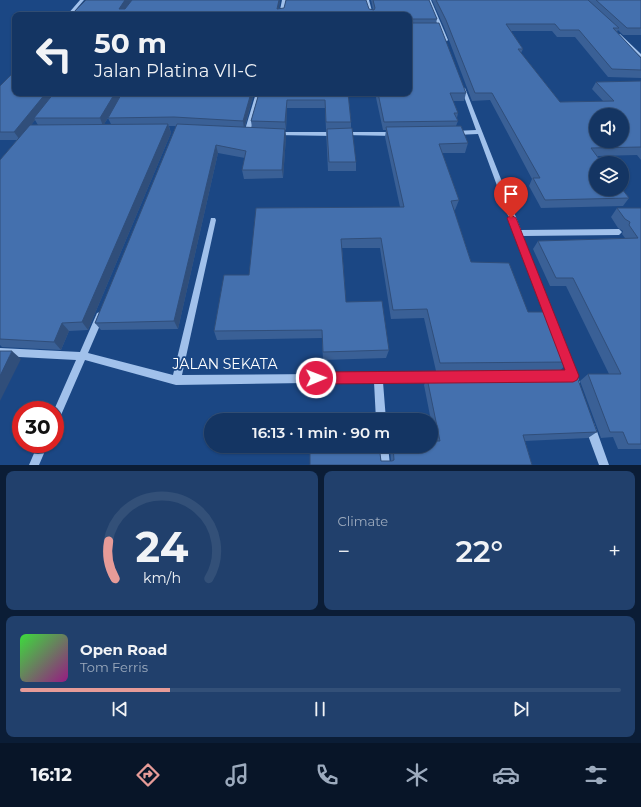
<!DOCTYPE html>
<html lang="en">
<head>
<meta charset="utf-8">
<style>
	body { margin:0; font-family:Montserrat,sans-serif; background:#21406c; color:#f1f3f6; height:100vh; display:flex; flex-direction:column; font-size:15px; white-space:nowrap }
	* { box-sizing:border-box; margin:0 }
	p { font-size:13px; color:#9dabbe }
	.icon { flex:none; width:22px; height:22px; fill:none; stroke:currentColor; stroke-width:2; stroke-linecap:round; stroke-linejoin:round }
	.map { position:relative; height:465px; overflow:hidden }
	.sheet { display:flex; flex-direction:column; gap:6px; padding:6px; background:#0b1d36; flex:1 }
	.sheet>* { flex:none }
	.guide { position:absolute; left:12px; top:12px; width:400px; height:84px; border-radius:8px; box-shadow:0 1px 3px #0004,0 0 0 1px #335078; background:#143563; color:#f1f3f6; overflow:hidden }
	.fabs { position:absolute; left:589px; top:108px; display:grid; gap:8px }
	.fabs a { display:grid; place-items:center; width:40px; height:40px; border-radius:50%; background:#143563; box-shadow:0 1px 3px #0004,0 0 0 1px #335078; font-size:20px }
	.speed { position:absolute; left:12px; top:401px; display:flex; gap:8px; font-size:20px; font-weight:700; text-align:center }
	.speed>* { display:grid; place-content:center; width:52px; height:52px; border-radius:50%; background:#143563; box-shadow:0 1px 3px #0004,0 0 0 1px #335078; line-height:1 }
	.speed .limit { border:6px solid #d22; background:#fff; color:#111 }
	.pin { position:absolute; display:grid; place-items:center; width:34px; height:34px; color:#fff; margin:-41px -17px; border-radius:50% 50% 50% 0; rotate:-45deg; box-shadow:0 0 4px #0007 }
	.pin .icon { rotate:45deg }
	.me { position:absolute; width:44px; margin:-22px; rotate:89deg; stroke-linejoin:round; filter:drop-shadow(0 0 3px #0008) }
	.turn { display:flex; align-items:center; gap:14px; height:84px; padding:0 16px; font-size:18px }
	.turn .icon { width:52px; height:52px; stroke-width:2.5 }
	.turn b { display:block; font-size:28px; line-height:34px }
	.big { font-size:30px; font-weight:600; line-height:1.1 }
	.sheet .tile { flex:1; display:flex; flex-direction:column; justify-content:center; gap:6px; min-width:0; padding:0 14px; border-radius:8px; background:#21406c }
	.sheet .dial { align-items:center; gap:0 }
	.dial svg { height:104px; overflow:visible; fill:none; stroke:#335078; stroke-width:7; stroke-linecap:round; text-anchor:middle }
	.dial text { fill:#f1f3f6; stroke:none }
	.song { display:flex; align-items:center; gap:12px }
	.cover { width:48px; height:48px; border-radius:6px; background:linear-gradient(135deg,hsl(120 70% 55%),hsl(310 70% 35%)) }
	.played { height:4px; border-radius:2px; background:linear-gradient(90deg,#e69b98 25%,#335078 25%) }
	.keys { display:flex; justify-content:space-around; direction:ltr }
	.heat { display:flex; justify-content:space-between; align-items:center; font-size:22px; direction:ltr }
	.sheet .tiles { flex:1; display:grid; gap:6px; grid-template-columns:1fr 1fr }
	.tile:last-child { grid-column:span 2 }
	.trip { position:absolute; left:204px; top:413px; width:234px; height:40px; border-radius:20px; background:#143563; box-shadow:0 1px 3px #0004,0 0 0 1px #335078; font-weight:600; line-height:40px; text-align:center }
	.dock { display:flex; height:64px; justify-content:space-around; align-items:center; background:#081528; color:#9dabbe }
	.dock .icon { width:28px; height:28px }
	.dock .active { color:#e69b98 }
	.dock b { font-size:18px; color:#f1f3f6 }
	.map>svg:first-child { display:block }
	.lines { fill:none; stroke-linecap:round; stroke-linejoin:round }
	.minor { fill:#a1c1eb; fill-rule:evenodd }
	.wall { fill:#3a6096; fill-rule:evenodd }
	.shaded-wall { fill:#304e7a }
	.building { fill:#4470ae; stroke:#304e7a; fill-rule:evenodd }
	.route { fill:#e11d48; stroke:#92132f }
	.labels { text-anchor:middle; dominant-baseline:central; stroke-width:3.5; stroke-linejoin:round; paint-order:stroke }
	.near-street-label { font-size:14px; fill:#fff; stroke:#1b4784 }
</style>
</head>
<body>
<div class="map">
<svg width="641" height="465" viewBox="0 0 641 465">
	<rect width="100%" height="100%" fill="#1b4784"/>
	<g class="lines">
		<path class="minor" d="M80,0H84L71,15H67Z
			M282,0H286L283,15H279Z
			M365,0H369L373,15H369Z
			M427,0H431L448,40L447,41L444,40Z
			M618,34H620L641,54V57L618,36Z
			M461,87L465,88L521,230L619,229L622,232L619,235L523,236L580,383L578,386L575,388L572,386L570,383L515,235L513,233L514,232L478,134L455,135L452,133L455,131L476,130L461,88Z
			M256,93H260L250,133L247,135L244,133Z
			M277,132H335L338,134L335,136L275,135V133Z
			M345,132H395L398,134L395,136L343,135V133Z
			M211,218H215L216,220L182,375L451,373L454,374L456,377L454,380L451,381L383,382L386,420H376L374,382L176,385L85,360L58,422L55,424V410H54L76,360L0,356V348L80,352L97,313L100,312L103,313L104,316L88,353L173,375Z
			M590,422L594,423L609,465H599L585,427L586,423Z
			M38,444H48L39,465H29Z
			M378,446H388L390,465H380Z"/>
	</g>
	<path class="wall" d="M280,0L279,9L373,10L371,0H429L437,19L436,23L466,93L464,101H453L458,113L457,118L458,121L456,126L468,143L465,153H442L459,200L455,210H454L471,262L528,312L568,362L560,371H436L424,318L391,319L380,248H342L346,302L389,350L386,358L323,360L322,338L217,340L214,331L249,275L400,207L385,137L386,130H383L375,93H409V15H71Z
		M432,0H641V35H623L618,30L617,32L641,58V78L608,77L575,37H557L552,31H511L523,49L521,53L560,102L603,101L592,89L596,82L641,81V160L637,155L597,156L629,198L623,206L541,208L529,186L532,179L490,100L472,101L444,27Z
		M0,86L15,93H254L245,127L252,128L251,121L259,93H348L351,122V128L356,162V171H328L325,108H287L286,130H285L286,137L283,178L244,179L242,170L245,158L218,153L178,329L101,330L95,323L176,126H169L171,133L88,330L69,331L61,350L2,347L0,345V160L17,140H0ZM110,115L108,118L111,124H104ZM35,120L38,125H31Z
		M617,208H641V449H618L613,437L601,438L580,381L588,374H609L566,286H550L533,249L538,241L625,238L622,234L623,231L618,228L611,217Z
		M576,374L597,432L588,438L525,441L532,465H310V446H379L381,461H391L390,448L391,446H431V441H435L424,385L427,378H441L442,376Z"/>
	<path class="shaded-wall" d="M125,0H132L122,15L119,9Z
		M279,0H280L278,15L277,9Z
		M46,93H56L34,118L35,120L20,140L14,132Z
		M115,93H123L103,126L100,118Z
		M251,93H254L244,129L243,121Z
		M287,100V108L286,130L285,122Z
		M168,124L171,133L88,330L82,322Z
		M285,129L286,137L283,178L282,170Z
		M216,145L218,153L178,329L174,321Z
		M62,323L69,331L61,350L54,342Z
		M12,351L21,359L0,401V376Z"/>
	<path class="building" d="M86,0H125L119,9H125L132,0H279L277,9L284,8L286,0H366L369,9L374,10L375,8L373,0H429L437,19H410L409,21V15H71Z
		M436,0H588L619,28H613L641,58V70L612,69L579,30H560L555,24H506L523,49H518L560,102L614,101L596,82L641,81V147L591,148L602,163H596V189H622L629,198L545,200L533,178H540L492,93H475L446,20ZM596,115H622V141H596Z
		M596,0H641V28H627Z
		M409,22L410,23H439L466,93H450L458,113H454L458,121L384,122L378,93H409Z
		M15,71V93H46L14,132H0V86Z
		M54,93H115L100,118H34Z
		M122,93H251L243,121L174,117L108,118Z
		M259,93H348L351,122H326L325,100H287L285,122L251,121Z
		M168,124L82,322L62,323L54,342L0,339V160L30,125Z
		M177,124L285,129L282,170H242L246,151L216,145L174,321L95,323Z
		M461,126L468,143L439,144L459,200L451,201L471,262L509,263L528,312H546L568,362L440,363L427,309L393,310L381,238L341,239L346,302L382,301L389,350L323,352L322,330L214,331L224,275H249L256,208L404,207L386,127Z
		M352,128L356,162H329L327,129Z
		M617,208H641V444H628L623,432H610L588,374H621L573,278H556L538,241L638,238L629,225L630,222L625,219Z
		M0,351H12L0,376Z
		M576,374L597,432L523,435L532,465H310V446H379L381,461H392L394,460L393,446H431V441H440L427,378H442V376Z"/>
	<path class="route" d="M511,215L516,218L579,376L577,380L573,382L316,384L311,382L310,378L311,374L316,372L565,370L507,218Z"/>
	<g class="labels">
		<g class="near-street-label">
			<text x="225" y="364">JALAN SEKATA</text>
		</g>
	</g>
</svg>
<div class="fabs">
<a><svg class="icon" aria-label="sound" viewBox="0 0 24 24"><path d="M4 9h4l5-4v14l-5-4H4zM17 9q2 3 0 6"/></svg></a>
<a><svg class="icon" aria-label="layers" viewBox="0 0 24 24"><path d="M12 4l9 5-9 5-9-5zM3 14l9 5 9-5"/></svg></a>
</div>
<div class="speed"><div class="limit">30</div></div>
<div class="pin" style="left:511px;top:218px;background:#d93025"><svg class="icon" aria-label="arrive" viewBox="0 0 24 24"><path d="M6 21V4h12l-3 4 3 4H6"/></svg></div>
<svg class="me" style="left:316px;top:378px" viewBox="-20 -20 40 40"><circle r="17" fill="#e11d48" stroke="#fff" stroke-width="3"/><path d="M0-11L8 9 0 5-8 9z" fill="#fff"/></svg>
<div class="trip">16:13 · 1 min · 90 m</div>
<div class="guide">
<div class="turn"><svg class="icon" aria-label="left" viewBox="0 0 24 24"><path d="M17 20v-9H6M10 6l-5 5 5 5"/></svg><div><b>50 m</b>Jalan Platina VII-C</div></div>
</div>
</div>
<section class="sheet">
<div class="tiles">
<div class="tile dial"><svg viewBox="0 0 100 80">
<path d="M14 69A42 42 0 1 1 86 69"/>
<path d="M14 69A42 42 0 0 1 9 40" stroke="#e69b98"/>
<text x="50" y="56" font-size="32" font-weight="700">24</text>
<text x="50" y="72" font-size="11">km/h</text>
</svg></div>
<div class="tile"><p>Climate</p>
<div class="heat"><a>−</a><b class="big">22°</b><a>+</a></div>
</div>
<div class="tile">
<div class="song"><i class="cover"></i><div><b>Open Road</b><p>Tom Ferris</p></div></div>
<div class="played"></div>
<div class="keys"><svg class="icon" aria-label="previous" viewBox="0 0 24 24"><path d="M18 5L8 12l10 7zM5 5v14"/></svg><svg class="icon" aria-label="pause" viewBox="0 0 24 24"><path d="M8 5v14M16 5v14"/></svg><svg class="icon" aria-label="next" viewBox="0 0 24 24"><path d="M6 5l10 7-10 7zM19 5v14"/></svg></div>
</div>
</div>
</section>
<nav class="dock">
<b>16:12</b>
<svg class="icon active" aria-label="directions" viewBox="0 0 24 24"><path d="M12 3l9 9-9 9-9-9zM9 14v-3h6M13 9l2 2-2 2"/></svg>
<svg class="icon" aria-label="music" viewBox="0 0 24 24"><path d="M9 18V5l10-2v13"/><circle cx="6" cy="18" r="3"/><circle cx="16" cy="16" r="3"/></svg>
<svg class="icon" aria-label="phone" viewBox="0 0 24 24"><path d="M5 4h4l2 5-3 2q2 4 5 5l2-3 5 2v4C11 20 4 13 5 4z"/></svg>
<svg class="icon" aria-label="climate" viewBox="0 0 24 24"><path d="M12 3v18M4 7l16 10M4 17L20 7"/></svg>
<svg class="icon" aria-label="car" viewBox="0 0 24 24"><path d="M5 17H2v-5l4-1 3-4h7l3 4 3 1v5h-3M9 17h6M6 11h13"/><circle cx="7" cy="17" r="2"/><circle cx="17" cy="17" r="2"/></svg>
<svg class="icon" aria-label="filters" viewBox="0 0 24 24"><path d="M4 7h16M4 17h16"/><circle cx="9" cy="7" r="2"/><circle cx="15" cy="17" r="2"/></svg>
</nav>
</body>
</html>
